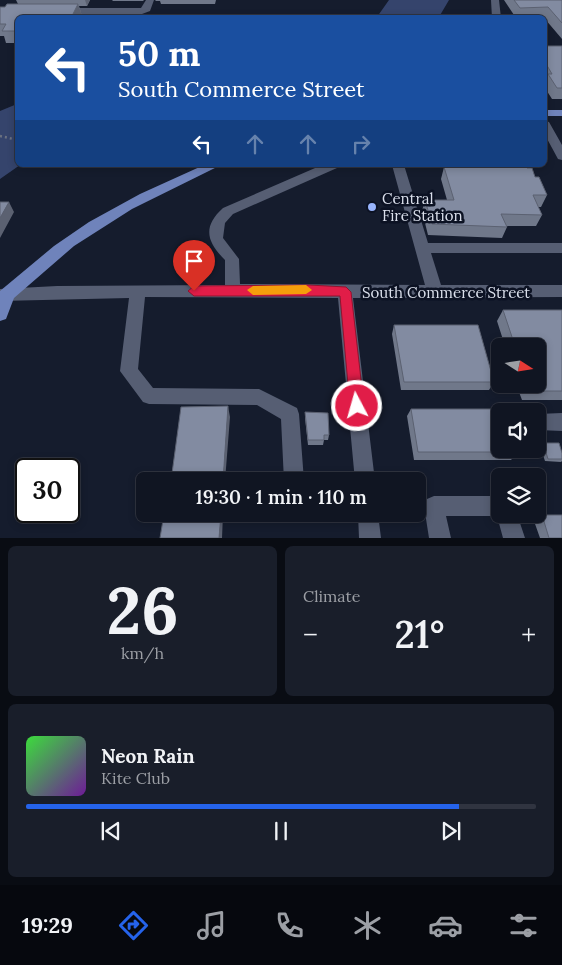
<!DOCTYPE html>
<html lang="en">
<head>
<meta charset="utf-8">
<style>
	body { margin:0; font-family:Lora,serif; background:#191e2a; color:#f1f3f6; height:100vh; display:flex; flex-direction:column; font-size:19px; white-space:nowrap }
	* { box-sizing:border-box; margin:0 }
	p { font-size:16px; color:#9c9fa5 }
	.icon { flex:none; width:28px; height:28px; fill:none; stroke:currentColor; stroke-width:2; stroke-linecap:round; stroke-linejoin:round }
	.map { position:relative; height:538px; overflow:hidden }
	.drawer { display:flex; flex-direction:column; gap:8px; padding:8px; background:#090c13; flex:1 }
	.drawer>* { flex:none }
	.hud { position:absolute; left:15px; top:15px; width:532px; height:152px; border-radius:8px; box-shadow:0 2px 8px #0003,0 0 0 1px #303440; background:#1a4fa0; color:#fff; overflow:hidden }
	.needle { width:32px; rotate:102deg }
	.buttons { position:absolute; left:491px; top:338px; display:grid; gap:10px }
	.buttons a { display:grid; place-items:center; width:55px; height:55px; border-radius:8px; background:#101522; box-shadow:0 2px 8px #0003,0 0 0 1px #303440; font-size:25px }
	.speed { position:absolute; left:15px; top:458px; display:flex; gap:10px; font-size:25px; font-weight:700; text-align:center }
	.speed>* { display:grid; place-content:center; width:65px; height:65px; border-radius:50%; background:#101522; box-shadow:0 2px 8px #0003,0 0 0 1px #303440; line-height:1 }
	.speed .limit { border:2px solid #111; border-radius:8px; background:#fff; color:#111 }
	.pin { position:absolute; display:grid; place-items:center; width:42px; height:42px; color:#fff; margin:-51px -21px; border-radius:50% 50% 50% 0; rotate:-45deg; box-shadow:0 0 5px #0007 }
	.pin .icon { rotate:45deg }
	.me { position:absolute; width:55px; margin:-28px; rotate:354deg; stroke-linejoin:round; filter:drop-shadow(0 0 4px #0008) }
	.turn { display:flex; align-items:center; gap:18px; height:105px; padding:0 20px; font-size:22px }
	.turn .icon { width:65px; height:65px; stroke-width:2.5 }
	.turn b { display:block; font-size:35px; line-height:42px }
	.lanes { display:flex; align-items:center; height:48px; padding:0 20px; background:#0003; justify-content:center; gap:25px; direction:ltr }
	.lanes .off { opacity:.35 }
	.big { font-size:38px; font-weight:600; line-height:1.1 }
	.drawer .tile { flex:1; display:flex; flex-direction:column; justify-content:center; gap:8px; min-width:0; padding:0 18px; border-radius:8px; background:#191e2a }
	.drawer .dial { align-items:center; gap:0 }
	.dial b { font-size:65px; line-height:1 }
	.song { display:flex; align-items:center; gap:15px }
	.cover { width:60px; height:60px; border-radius:8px; background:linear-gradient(135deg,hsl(120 70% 55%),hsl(280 70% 35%)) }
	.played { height:5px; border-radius:2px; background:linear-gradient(90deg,#2563eb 85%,#303440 85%) }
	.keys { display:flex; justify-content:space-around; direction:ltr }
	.heat { display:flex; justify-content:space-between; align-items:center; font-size:28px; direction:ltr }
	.drawer .tiles { flex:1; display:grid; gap:8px; grid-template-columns:1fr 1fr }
	.tile:last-child { grid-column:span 2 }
	.trip { position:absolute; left:136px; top:472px; width:290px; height:50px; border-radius:8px; background:#101522; box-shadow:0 2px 8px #0003,0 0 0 1px #303440; font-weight:600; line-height:50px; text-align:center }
	.menu { display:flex; height:80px; justify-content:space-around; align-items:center; background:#06080e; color:#9c9fa5 }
	.menu .icon { width:35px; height:35px }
	.menu .on { color:#2563eb }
	.menu b { font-size:22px; color:#f1f3f6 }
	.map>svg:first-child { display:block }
	.water { fill:#35446c }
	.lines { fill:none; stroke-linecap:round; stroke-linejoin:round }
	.path { stroke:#6c7280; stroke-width:2.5; stroke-dasharray:2 3; stroke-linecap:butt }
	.minor { fill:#565e73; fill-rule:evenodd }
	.major { fill:#6f83bb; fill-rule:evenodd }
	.wall { fill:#70788a }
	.shaded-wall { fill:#5b6171 }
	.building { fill:#828ba1; stroke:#5b6171 }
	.route { fill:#e11d48; stroke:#92132f }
	.slow { fill:#f59e0b }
	.poi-dot { fill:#99b5fd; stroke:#0c1223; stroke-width:2 }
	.labels { text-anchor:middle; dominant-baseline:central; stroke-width:5; stroke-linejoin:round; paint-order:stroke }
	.poi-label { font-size:15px; fill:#dadfeb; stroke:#0c1223; text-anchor:start }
	.street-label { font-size:15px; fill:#dadfeb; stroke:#0c1223 }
</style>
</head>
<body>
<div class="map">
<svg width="562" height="538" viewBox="0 0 562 538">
	<rect width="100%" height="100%" fill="#151c2d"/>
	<path class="water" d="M389,0H449L439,17H377Z
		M17,104L18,165H20L0,179V111Z"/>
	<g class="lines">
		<path class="path" d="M0,136L18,140"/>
		<path class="minor" d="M146,0H154L150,11L142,14H61L57,11L61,8H141Z
			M491,0H499L501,18H492Z
			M545,121L549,122L562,145V160L558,159L545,135Z
			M322,165H339L337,168L233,214L225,223L223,238L239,259L240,284L425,285L392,165H404L428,243H562V253H431L441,285H562V297L353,298L375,481H355L338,298L145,297L138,369L153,388L259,389L297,408L299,414L304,481H284L281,419L257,405L149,404L143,402L120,371L129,298L0,301V289L57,286L225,285V260C207,242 202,227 223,208Z
			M562,413V431L538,430V414Z
			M434,496H500V514H517L525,538H503L497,516H446L451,538H429L424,506L427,499Z
			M358,514H378L381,538H359Z"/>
		<path class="major" d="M545,110H562V116H545Z
			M204,165H221L132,209L74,246L14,298L6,319L0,321V291L54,246L89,222L140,194Z"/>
	</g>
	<path class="wall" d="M16,0H90L87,6H79L82,16L18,18V43H6L4,36H0V7H5L18,4Z
		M112,0H144L143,1H113Z
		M155,0H216L215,4H161L160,1H156Z
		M504,0H562V39L545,19V18H516Z
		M545,46H562V99H552L545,88Z
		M459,165H526L527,168L535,177L547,195L541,207H538L542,215L536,226H506L507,227L502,238L428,235L422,211L425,200H447L441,179L444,167H459Z
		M503,310H562V400H522L516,384H538V346H505L497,321Z
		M394,325L494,382L489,390H401L392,334Z
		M411,409L518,452L511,460H414L407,416Z
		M305,412L329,435L328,440H324L323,445H308L305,418Z
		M543,443L562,453V461L561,462L545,461L540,446Z
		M542,515L562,538H540L534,521Z"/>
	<path class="shaded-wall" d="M85,0H90L87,6Z
		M78,4L82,16L81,18H71Z
		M9,202L14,212L0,238V218Z
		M228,406L230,417L225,481H223Z
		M221,514H223L222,538H219Z"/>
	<path class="building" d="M514,0H562V23L548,7L520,8Z
		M7,4H78L71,18H18V31H2L6,24H0V7H5Z
		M545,46H562V88H557L548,74H552L545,62Z
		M466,165H526L527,168H532L535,177H539L547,195H533L542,215L501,214L507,227L432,224L425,200H454L444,167H467Z
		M0,202H9L0,218Z
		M503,310H562V391H529L527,384H538V346H515Z
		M394,325H478L494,382H404Z
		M228,406L223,481H171L181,407Z
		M411,409H505L506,411H500V449H516L518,452H418Z
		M305,412L328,413L329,435H324V440H308Z
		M543,443H559L562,453V459H548Z
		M164,514H221L219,538H160Z
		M542,515H562V538H549Z"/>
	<path class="route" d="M309,285L346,287L351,292L364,406L362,410L357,412L352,410L350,406L340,296H194L188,291L194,286Z"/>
	<path class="slow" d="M306,285L312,290L306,294L253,295L247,290L253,286Z"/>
	<circle class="poi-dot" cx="372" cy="207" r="5"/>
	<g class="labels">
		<g class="poi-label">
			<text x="382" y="198">Central<tspan x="382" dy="17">Fire Station</tspan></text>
		</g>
		<g class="street-label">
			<text x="446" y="292">South Commerce Street</text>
		</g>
	</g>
</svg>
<div class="buttons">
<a><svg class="needle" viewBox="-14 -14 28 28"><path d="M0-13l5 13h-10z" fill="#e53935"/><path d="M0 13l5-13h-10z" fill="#9c9fa5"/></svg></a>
<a><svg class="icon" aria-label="sound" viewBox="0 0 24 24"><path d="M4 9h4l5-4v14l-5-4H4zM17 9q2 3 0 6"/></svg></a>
<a><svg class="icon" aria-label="layers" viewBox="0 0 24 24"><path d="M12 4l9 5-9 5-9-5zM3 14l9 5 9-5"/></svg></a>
</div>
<div class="speed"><div class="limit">30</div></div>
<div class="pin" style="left:194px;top:291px;background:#d93025"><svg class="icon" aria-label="arrive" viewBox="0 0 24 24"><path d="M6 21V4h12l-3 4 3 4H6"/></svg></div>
<svg class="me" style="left:357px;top:406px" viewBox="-20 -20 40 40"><circle r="17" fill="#e11d48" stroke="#fff" stroke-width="3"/><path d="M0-11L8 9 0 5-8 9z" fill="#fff"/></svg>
<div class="trip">19:30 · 1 min · 110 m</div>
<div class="hud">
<div class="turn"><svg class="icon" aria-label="left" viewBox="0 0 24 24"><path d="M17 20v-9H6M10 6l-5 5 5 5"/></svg><div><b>50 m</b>South Commerce Street</div></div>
<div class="lanes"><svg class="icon" aria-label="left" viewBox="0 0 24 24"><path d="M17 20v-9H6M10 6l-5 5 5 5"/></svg><svg class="icon off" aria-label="ahead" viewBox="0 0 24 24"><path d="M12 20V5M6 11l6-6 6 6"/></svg><svg class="icon off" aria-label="ahead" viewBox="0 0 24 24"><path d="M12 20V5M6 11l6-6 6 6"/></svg><svg class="icon off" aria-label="right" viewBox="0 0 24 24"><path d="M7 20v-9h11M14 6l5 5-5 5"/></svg></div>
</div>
</div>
<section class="drawer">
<div class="tiles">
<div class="tile dial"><b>26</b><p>km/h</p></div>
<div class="tile"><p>Climate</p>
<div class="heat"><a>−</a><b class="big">21°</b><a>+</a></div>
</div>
<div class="tile">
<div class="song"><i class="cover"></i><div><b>Neon Rain</b><p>Kite Club</p></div></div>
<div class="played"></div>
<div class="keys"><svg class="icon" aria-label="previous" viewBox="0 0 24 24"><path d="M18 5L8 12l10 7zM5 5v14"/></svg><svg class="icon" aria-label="pause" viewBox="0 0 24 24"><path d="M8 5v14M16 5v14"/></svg><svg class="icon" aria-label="next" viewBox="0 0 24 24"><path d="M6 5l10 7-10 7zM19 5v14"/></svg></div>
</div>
</div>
</section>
<nav class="menu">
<b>19:29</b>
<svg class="icon on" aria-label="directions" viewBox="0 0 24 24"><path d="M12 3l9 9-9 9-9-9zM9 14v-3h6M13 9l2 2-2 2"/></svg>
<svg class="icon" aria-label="music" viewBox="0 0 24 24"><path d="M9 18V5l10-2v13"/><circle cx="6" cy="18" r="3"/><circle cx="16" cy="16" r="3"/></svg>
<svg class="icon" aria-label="phone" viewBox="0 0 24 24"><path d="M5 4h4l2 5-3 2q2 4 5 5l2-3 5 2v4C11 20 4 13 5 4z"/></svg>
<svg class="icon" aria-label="climate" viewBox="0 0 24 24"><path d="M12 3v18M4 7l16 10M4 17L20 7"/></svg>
<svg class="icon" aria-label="car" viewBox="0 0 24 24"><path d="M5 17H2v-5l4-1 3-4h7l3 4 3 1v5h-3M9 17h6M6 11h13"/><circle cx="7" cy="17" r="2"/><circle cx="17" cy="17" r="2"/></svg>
<svg class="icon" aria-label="filters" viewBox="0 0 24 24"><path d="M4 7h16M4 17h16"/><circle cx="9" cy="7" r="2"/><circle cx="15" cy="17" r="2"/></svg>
</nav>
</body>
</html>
